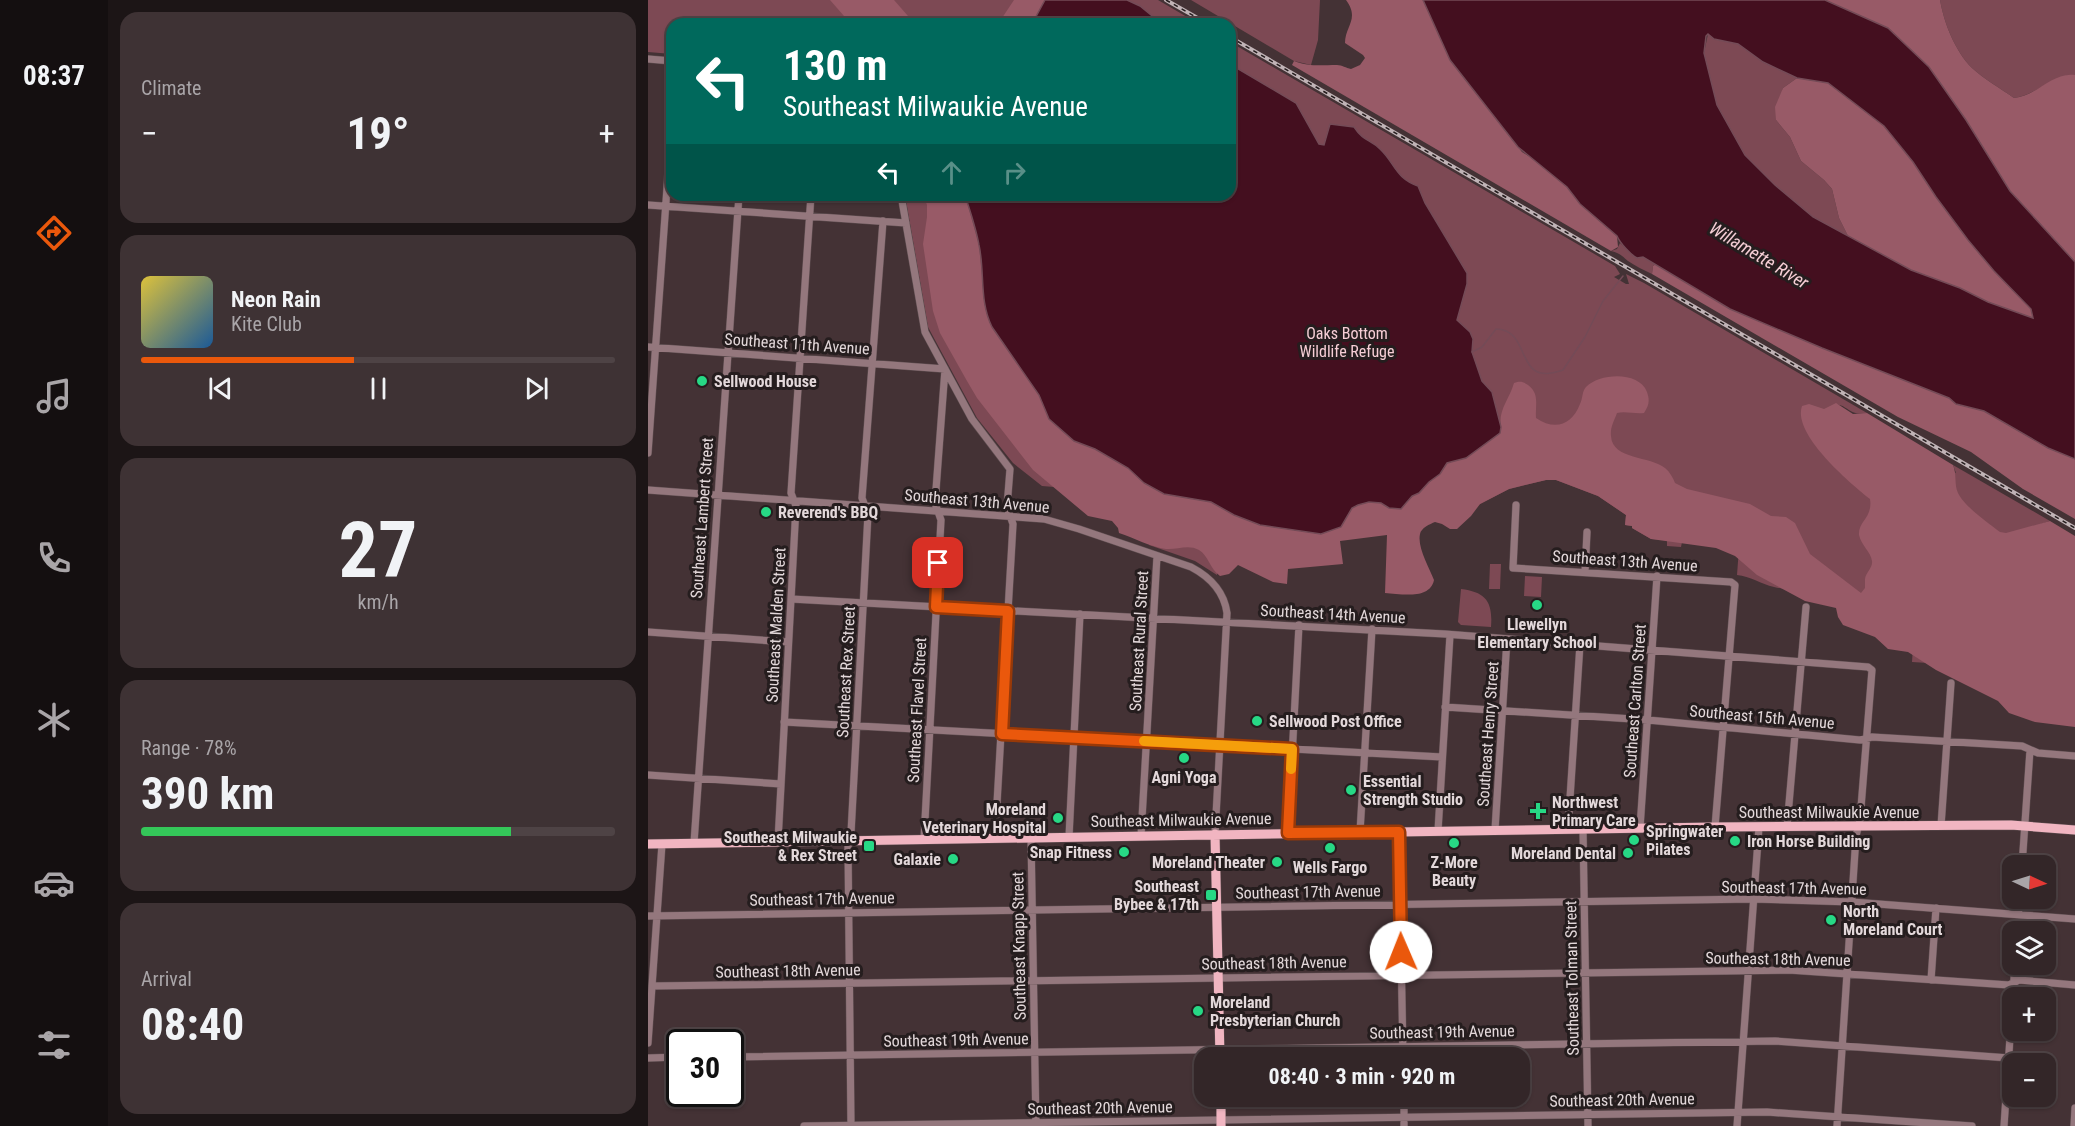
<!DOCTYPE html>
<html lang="en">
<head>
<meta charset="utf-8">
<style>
	body { margin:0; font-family:"Roboto Condensed",sans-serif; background:#3e3234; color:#f1f3f6; height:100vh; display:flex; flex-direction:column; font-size:22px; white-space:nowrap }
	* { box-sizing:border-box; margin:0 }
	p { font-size:20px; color:#a9a5a8 }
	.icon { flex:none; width:33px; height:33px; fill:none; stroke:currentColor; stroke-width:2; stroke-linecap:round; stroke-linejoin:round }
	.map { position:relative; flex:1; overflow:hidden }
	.drawer { display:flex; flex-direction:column; gap:12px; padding:12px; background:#1c1516; width:540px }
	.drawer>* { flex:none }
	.top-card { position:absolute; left:18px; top:18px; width:570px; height:183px; border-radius:18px; box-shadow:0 2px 4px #0004,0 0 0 2px #4e4345; background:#00695c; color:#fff; overflow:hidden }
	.needle { width:39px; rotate:94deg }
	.controls { position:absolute; left:1354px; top:855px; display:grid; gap:12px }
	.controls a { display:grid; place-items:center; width:54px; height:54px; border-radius:12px; background:#332628; box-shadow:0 2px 4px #0004,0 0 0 2px #4e4345; font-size:30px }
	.speed { position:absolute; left:18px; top:1029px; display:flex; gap:12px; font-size:30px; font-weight:700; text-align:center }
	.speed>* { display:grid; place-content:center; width:78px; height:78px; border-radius:50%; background:#332628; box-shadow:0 2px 4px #0004,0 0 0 2px #4e4345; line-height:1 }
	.speed .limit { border:3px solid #111; border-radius:9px; background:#fff; color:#111 }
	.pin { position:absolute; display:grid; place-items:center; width:51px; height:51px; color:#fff; margin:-26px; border-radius:12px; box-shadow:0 3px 9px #0006 }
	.me { position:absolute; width:66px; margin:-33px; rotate:359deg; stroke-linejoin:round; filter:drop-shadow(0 0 4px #0008) }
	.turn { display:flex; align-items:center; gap:21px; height:126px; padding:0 18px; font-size:27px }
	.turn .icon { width:78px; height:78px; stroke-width:2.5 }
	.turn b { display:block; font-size:42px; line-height:51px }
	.lanes { display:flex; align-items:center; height:57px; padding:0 18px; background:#0003; justify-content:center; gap:30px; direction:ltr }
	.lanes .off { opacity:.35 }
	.big { font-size:45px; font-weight:700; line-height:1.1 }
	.drawer .widget { flex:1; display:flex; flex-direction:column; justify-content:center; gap:9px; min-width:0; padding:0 21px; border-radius:18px; background:#3e3234 }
	.drawer .dial { align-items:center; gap:0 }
	.dial b { font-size:78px; line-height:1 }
	.song { display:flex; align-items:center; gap:18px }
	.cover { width:72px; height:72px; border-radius:9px; background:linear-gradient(135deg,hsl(50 70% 55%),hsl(210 70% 35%)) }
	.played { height:6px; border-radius:3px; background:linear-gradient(90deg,#ea580c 45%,#4e4345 45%) }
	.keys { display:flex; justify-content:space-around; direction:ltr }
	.heat { display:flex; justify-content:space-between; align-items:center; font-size:33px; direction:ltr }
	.charge { height:9px; border-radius:4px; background:linear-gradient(90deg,#34c759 78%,#4e4345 0) }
	.trip { position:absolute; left:546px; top:1047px; width:336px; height:60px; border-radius:18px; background:#332628; box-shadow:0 2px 4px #0004,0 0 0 2px #4e4345; font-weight:700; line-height:60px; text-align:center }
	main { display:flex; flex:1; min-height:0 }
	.dock { display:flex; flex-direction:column; width:108px; justify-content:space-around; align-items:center; background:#140f10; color:#a9a5a8 }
	.dock .icon { width:42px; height:42px }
	.dock .selected { color:#ea580c }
	.dock b { font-size:27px; color:#f1f3f6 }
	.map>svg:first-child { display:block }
	.green { fill:#7d4954 }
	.forest { fill:#985a67 }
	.water { fill:#440f1f; stroke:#744b57; stroke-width:1.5; fill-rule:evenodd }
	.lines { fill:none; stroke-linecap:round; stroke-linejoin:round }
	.stream { stroke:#744b57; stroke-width:1.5 }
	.minor-casing { stroke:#615053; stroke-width:8 }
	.major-casing { stroke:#615053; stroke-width:10 }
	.minor { stroke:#94777d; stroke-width:7 }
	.major { stroke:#f1b5c1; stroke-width:9 }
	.rail-casing { stroke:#c0b3b6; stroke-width:4 }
	.rail { stroke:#251d1e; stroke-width:1.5; stroke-dasharray:4.5; stroke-linecap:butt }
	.route-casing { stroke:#983908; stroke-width:15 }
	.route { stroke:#ea580c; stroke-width:10 }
	.slow { stroke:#f59e0b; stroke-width:10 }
	.poi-dot { fill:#27d885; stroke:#251d1e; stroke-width:2 }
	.labels { text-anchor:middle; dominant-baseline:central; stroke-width:6; stroke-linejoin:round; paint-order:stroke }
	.park-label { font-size:16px; fill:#f6ced5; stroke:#251d1e }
	.street-label { font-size:16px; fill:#e3d8da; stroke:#251d1e }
	.poi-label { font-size:16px; font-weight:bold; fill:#e3d8da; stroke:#251d1e; text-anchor:start }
	.water-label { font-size:18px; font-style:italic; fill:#f5ced5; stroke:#251d1e }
</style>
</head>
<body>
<main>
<nav class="dock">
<b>08:37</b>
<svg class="icon selected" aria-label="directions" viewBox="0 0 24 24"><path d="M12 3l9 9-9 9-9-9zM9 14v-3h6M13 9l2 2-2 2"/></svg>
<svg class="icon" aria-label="music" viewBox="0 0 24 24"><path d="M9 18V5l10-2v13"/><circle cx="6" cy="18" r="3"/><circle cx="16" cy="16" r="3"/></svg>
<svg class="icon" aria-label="phone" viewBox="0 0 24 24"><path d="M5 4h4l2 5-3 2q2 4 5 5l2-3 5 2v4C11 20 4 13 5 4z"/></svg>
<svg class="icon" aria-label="climate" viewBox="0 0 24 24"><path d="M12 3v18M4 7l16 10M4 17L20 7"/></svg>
<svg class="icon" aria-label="car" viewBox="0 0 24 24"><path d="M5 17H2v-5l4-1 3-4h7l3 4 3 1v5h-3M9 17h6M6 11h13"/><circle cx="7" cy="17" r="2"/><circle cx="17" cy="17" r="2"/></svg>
<svg class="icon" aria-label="filters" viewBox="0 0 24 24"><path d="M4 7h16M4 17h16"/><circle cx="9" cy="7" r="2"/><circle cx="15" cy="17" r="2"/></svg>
</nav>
<section class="drawer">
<div class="widget"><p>Climate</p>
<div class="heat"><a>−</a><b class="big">19°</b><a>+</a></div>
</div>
<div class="widget">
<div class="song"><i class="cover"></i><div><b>Neon Rain</b><p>Kite Club</p></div></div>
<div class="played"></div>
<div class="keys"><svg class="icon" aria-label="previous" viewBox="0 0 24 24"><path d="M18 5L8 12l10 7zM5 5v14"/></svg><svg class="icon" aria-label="pause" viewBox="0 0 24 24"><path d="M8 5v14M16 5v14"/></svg><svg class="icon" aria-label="next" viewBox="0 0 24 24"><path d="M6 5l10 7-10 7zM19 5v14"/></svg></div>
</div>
<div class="widget dial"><b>27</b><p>km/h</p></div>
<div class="widget"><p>Range · 78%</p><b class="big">390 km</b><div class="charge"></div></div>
<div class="widget"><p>Arrival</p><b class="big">08:40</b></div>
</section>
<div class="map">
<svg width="1427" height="1126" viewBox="0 0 1427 1126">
	<rect width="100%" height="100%" fill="#443235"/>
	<path class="green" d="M0,0H510L551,24H24V54L0,52Z
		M543,0H672L670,40L663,65L646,61Z
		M1292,0H1427V75C1407,73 1387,96 1366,98C1352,88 1336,79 1324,68C1307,51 1296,23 1292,0Z
		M1060,34L1066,39L1090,44L1115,62L1149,78L1135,88L1128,120L1142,137L1153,161L1176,180L1184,189L1191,218L1201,238L1165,217L1127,185L1097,155L1069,105L1056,53Z
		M582,42L967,266L972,274L966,277L978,284H981L978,274L996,283L1219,413C1200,416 1201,405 1186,404L1308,473L1305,465L1402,521L1393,524L1296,664L1264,662L1266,631L1218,587L1215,593H1212C1184,592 1153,593 1126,587C1113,584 1102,576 1089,575L1091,548L1034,542L1033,547L1019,546V540L1003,539L984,528V526L977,525L978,515L950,496L908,480H898L861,489L813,514L571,536L569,575L547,561L501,545V538L406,487L394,486L365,463L329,418L280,327L257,195H582Z
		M972,243L989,258L995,257L1008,264L1005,266L1004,274C996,270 987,266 980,261C974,256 972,253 963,251L969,249Z
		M842,564H853L852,589H841Z
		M877,576L894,577L893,597L876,596Z
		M813,589C838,592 845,602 843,627L813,625L810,622Z"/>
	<path class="forest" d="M182,0H246L267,24H203Z
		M366,0H397L384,24H350Z
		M698,0H775L802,60L874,152L889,161L919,186L932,204L969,236L970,247L963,251L644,65L646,61C662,67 673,65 689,65C694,65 698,68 703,69L712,65L717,58L715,55L697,43C697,26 712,19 698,0Z
		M1177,0H1292C1296,23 1307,51 1324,68C1336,79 1352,88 1366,98C1389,96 1404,72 1427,75V262L1362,191L1318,120L1240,28Z
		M1149,78L1180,83L1236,126L1266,162L1288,197L1320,240L1346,271L1383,309L1385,318L1340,302L1312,288L1263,270L1201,238L1191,218L1184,189L1176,180L1153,161L1142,137L1128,120L1127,107L1135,88Z
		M275,195H317L331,245L337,306L344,327L392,395L401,419L426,441L447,449L480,468L496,483L516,494L563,502L586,515L612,525L673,534L692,527L704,508L710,505L721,502L733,503L741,508L753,509C767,491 786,482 799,463L818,458L853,427C850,410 861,400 866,383C872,381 874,381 880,385C892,394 887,405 888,418C907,431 924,425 932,404C935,398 934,391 938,387C952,373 991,371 999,392C1002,401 1001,405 996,413C987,414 977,411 969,413C966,421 962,428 963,436C964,460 1003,456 1017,468C1022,472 1025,478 1027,483L1039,489L1102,504L1123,516L1138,517L1147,523L1162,554L1213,593L1217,588C1217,588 1217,579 1217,579C1218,572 1225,568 1224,561C1223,552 1213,545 1211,535C1210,521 1225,518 1222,499C1202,483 1144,434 1154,406L1161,404L1176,409L1188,403L1205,414L1219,413L1305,465C1309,474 1306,485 1310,493C1316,506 1340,523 1352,532L1358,533L1402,521L1427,536V727L1387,722L1361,713L1350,701L1288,670L1260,652L1240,649L1227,637L1195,625L1190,617L1188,608L1157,601L1109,575L1087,556L1068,548L1003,539L984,528V526L977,525L978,515L950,496L908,480H898L861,489L832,504L823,516L809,529H802L794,524L787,522C782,524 773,528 772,534C769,547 781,567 786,580C782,600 753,594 737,593L739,535L692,541L695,564L640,569L639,584L625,582L590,565L581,574L572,576C562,569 560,555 551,550C540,544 529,550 518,549C503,547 486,538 471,533L470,528L464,521L440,516L385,470L329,398L319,381L292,333L285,311L275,244L279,217V205Z
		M1008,264L1082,309L1174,348L1301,398L1308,404L1336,411L1400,448L1425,458L1427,459V519L1375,489L1323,452L1250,417L1004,274L1005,266Z"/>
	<path class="water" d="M397,0H479L492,6L514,24H384Z
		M775,0H1177L1240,28L1281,67L1318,120L1362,191L1427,262V459L1400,448L1336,411L1308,404L1301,398L1174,348L1082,309L995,257L989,258C983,255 972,243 969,236L932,204L919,187L870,147L802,60ZM1060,34L1066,39L1090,44L1115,62L1149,78L1180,83L1236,126L1265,162L1288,197L1320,240L1346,271L1383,309L1385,318L1340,302L1312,288L1263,270L1165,217L1127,185L1097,155L1069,105L1056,53L1058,36Z
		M582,64L648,103L671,144L676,145L682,124L706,127C716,142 722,139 732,149C747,163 747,178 770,186L777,203L819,273V284L809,320L822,332L825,339L824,352L834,381L844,392L853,427L852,433L818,458L799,463L792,474L781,482L771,493L764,496L753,509L741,508L733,503L721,502L710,505L704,508L693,527L673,534L612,525L586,515L563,502L516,494L496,483L480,468L447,449L426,441L401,419L391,395L344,327C331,301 337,272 331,245C328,228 322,211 317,195H582Z"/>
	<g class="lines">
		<path class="stream" d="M824,352L834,347L848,329C886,330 864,388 915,370L937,337L955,301L975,276"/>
		<defs>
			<path id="minor" d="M0,59L24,61
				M253,195L277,332L324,419L362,469L359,507L365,524L347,838
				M0,205L258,223
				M0,347L297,369L287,503L293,520L276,839
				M0,453L24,118
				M0,490L396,519L431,529L543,567C562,577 576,591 579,613L567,834
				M868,505L865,568L1083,582L1087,585L1067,827
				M937,572L939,532
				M143,599L797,634L1220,667L1224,670L1212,820L1208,836L1189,1126
				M0,632L140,642
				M797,707L1000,720L1212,740L1224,737L1374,746L1390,753L1427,756
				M136,722L794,757
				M0,775L133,784
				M1293,826L1303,683
				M1139,827L1158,607
				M992,828L1009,576
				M920,829L932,644
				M935,829L940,1126
				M847,830L859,639
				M790,831L802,635
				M712,832L724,629
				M751,832L755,1058
				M640,833L651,625
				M493,836L509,556
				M383,837L388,1126
				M421,837L432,614
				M130,841L148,506L143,493L163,195
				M46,843L91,195
				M1374,866L1382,750
				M0,916L1105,899L1204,902L1427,919
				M1369,932L1372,898
				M1283,980L1288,908
				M4,986L1141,970L1361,985L1371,980L1427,985
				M0,1043L14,844
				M82,1057L1127,1041L1361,1058
				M0,1058L32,1057
				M756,1096V1126
				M156,1126L1119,1112L1324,1126
				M203,1126L200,847L203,833L220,514L214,498L235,221
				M1089,1126L1111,827
				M1356,1126L1367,964
				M1426,1126L1427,1108"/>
			<path id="major" d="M567,834L572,1058
				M0,844L1068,827L1363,825L1427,830
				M573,1096V1126"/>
		</defs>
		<use href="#minor" class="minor-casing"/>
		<use href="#major" class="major-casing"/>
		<use href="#minor" class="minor"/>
		<use href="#major" class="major"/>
		<defs>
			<path id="rail" d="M518,0L560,24
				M582,37L1427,528"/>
		</defs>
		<use href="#rail" class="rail-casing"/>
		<use href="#rail" class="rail"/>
	</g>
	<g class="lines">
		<defs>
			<path id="route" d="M290,563L288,607L360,611L354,734L644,749L640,833L751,832L753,952"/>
		</defs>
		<use href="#route" class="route-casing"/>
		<use href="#route" class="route"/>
		<path class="slow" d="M496,741L644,749L643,769"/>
	</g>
	<g class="poi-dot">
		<circle cx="54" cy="381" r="6"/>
		<circle cx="118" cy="512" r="6"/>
		<circle cx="889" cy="605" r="6"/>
		<circle cx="609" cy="721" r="6"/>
		<circle cx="536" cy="758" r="6"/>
		<circle cx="703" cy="790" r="6"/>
		<path d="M887 802h6v6h6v6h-6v6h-6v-6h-6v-6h6z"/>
		<circle cx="410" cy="818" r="6"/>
		<circle cx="986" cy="840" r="6"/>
		<circle cx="1087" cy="841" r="6"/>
		<circle cx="806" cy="843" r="6"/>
		<rect x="215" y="840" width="12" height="12" rx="3"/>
		<circle cx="682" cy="848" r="6"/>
		<circle cx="476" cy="852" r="6"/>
		<circle cx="980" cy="853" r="6"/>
		<circle cx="305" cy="859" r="6"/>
		<circle cx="629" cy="862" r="6"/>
		<rect x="557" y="889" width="12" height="12" rx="3"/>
		<circle cx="1183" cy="920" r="6"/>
		<circle cx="550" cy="1011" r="6"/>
	</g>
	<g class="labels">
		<g class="park-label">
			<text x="699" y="333">Oaks Bottom<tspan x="699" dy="18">Wildlife Refuge</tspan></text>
		</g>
		<g class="street-label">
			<text transform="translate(149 344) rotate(4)">Southeast 11th Avenue</text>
			<text transform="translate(329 501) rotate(5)">Southeast 13th Avenue</text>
			<text transform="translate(54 518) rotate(-86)">Southeast Lambert Street</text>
			<text transform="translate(977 561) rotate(4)">Southeast 13th Avenue</text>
			<text transform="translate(685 614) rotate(3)">Southeast 14th Avenue</text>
			<text transform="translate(128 625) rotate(-87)">Southeast Malden Street</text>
			<text transform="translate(491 641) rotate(-87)">Southeast Rural Street</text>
			<text transform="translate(198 672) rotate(-87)">Southeast Rex Street</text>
			<text transform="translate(987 701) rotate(-86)">Southeast Carlton Street</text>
			<text transform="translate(269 710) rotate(-87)">Southeast Flavel Street</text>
			<text transform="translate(1114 717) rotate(5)">Southeast 15th Avenue</text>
			<text transform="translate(840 734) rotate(-86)">Southeast Henry Street</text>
			<text x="1181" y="812">Southeast Milwaukie Avenue</text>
			<text transform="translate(533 820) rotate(-1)">Southeast Milwaukie Avenue</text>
			<text transform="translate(1146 888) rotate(1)">Southeast 17th Avenue</text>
			<text transform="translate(660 892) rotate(-1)">Southeast 17th Avenue</text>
			<text transform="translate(174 899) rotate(-1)">Southeast 17th Avenue</text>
			<text transform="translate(371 946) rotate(-91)">Southeast Knapp Street</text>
			<text transform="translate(1130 959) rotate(1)">Southeast 18th Avenue</text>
			<text transform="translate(626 963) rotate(-1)">Southeast 18th Avenue</text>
			<text transform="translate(140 971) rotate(-1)">Southeast 18th Avenue</text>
			<text transform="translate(924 978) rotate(-91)">Southeast Tolman Street</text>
			<text transform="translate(794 1032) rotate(-1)">Southeast 19th Avenue</text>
			<text transform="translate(308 1040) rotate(-1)">Southeast 19th Avenue</text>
			<text transform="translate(974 1100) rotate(-1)">Southeast 20th Avenue</text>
			<text transform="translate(452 1108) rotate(-1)">Southeast 20th Avenue</text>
		</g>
		<g class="poi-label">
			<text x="66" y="381">Sellwood House</text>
			<text x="130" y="512">Reverend's BBQ</text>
			<text x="889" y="624" text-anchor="middle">Llewellyn<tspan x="889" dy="18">Elementary School</tspan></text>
			<text x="621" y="721">Sellwood Post Office</text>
			<text x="536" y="777" text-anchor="middle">Agni Yoga</text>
			<text x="715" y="781">Essential<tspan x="715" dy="18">Strength Studio</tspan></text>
			<text x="904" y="802">Northwest<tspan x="904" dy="18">Primary Care</tspan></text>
			<text x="398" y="809" text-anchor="end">Moreland<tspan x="398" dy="18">Veterinary Hospital</tspan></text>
			<text x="998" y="831">Springwater<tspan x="998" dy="18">Pilates</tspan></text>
			<text x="209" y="837" text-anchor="end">Southeast Milwaukie<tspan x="209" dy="18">&amp; Rex Street</tspan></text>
			<text x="1099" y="841">Iron Horse Building</text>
			<text x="464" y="852" text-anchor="end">Snap Fitness</text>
			<text x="968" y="853" text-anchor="end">Moreland Dental</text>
			<text x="293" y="859" text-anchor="end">Galaxie</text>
			<text x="617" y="862" text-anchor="end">Moreland Theater</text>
			<text x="806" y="862" text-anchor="middle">Z-More<tspan x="806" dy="18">Beauty</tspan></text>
			<text x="682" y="867" text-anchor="middle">Wells Fargo</text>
			<text x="551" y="886" text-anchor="end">Southeast<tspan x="551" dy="18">Bybee &amp; 17th</tspan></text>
			<text x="1195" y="911">North<tspan x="1195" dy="18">Moreland Court</tspan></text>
			<text x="562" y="1002">Moreland<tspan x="562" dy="18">Presbyterian Church</tspan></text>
		</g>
		<g class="water-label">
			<text transform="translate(1111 255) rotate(31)">Willamette River</text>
		</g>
	</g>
</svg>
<div class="controls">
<a><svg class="needle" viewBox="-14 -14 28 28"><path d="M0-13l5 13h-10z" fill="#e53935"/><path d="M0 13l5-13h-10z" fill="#a9a5a8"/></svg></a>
<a><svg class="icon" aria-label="layers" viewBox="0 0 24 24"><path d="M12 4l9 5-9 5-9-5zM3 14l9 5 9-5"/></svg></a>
<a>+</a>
<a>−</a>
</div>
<div class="speed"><div class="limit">30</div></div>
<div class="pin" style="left:290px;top:563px;background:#d93025"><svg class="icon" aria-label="arrive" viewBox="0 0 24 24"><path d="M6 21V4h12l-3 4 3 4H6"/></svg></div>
<svg class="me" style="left:753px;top:952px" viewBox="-20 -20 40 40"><circle r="19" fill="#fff"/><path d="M0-13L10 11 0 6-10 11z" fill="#ea580c"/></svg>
<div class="trip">08:40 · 3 min · 920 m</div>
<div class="top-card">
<div class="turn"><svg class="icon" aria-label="left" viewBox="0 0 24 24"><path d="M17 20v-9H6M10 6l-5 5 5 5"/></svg><div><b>130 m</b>Southeast Milwaukie Avenue</div></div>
<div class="lanes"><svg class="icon" aria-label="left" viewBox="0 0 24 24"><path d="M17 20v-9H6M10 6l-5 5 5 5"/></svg><svg class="icon off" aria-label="ahead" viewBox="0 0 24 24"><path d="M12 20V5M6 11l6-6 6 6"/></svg><svg class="icon off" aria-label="right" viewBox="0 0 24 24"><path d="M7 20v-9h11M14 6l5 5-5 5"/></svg></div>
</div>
</div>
</main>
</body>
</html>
